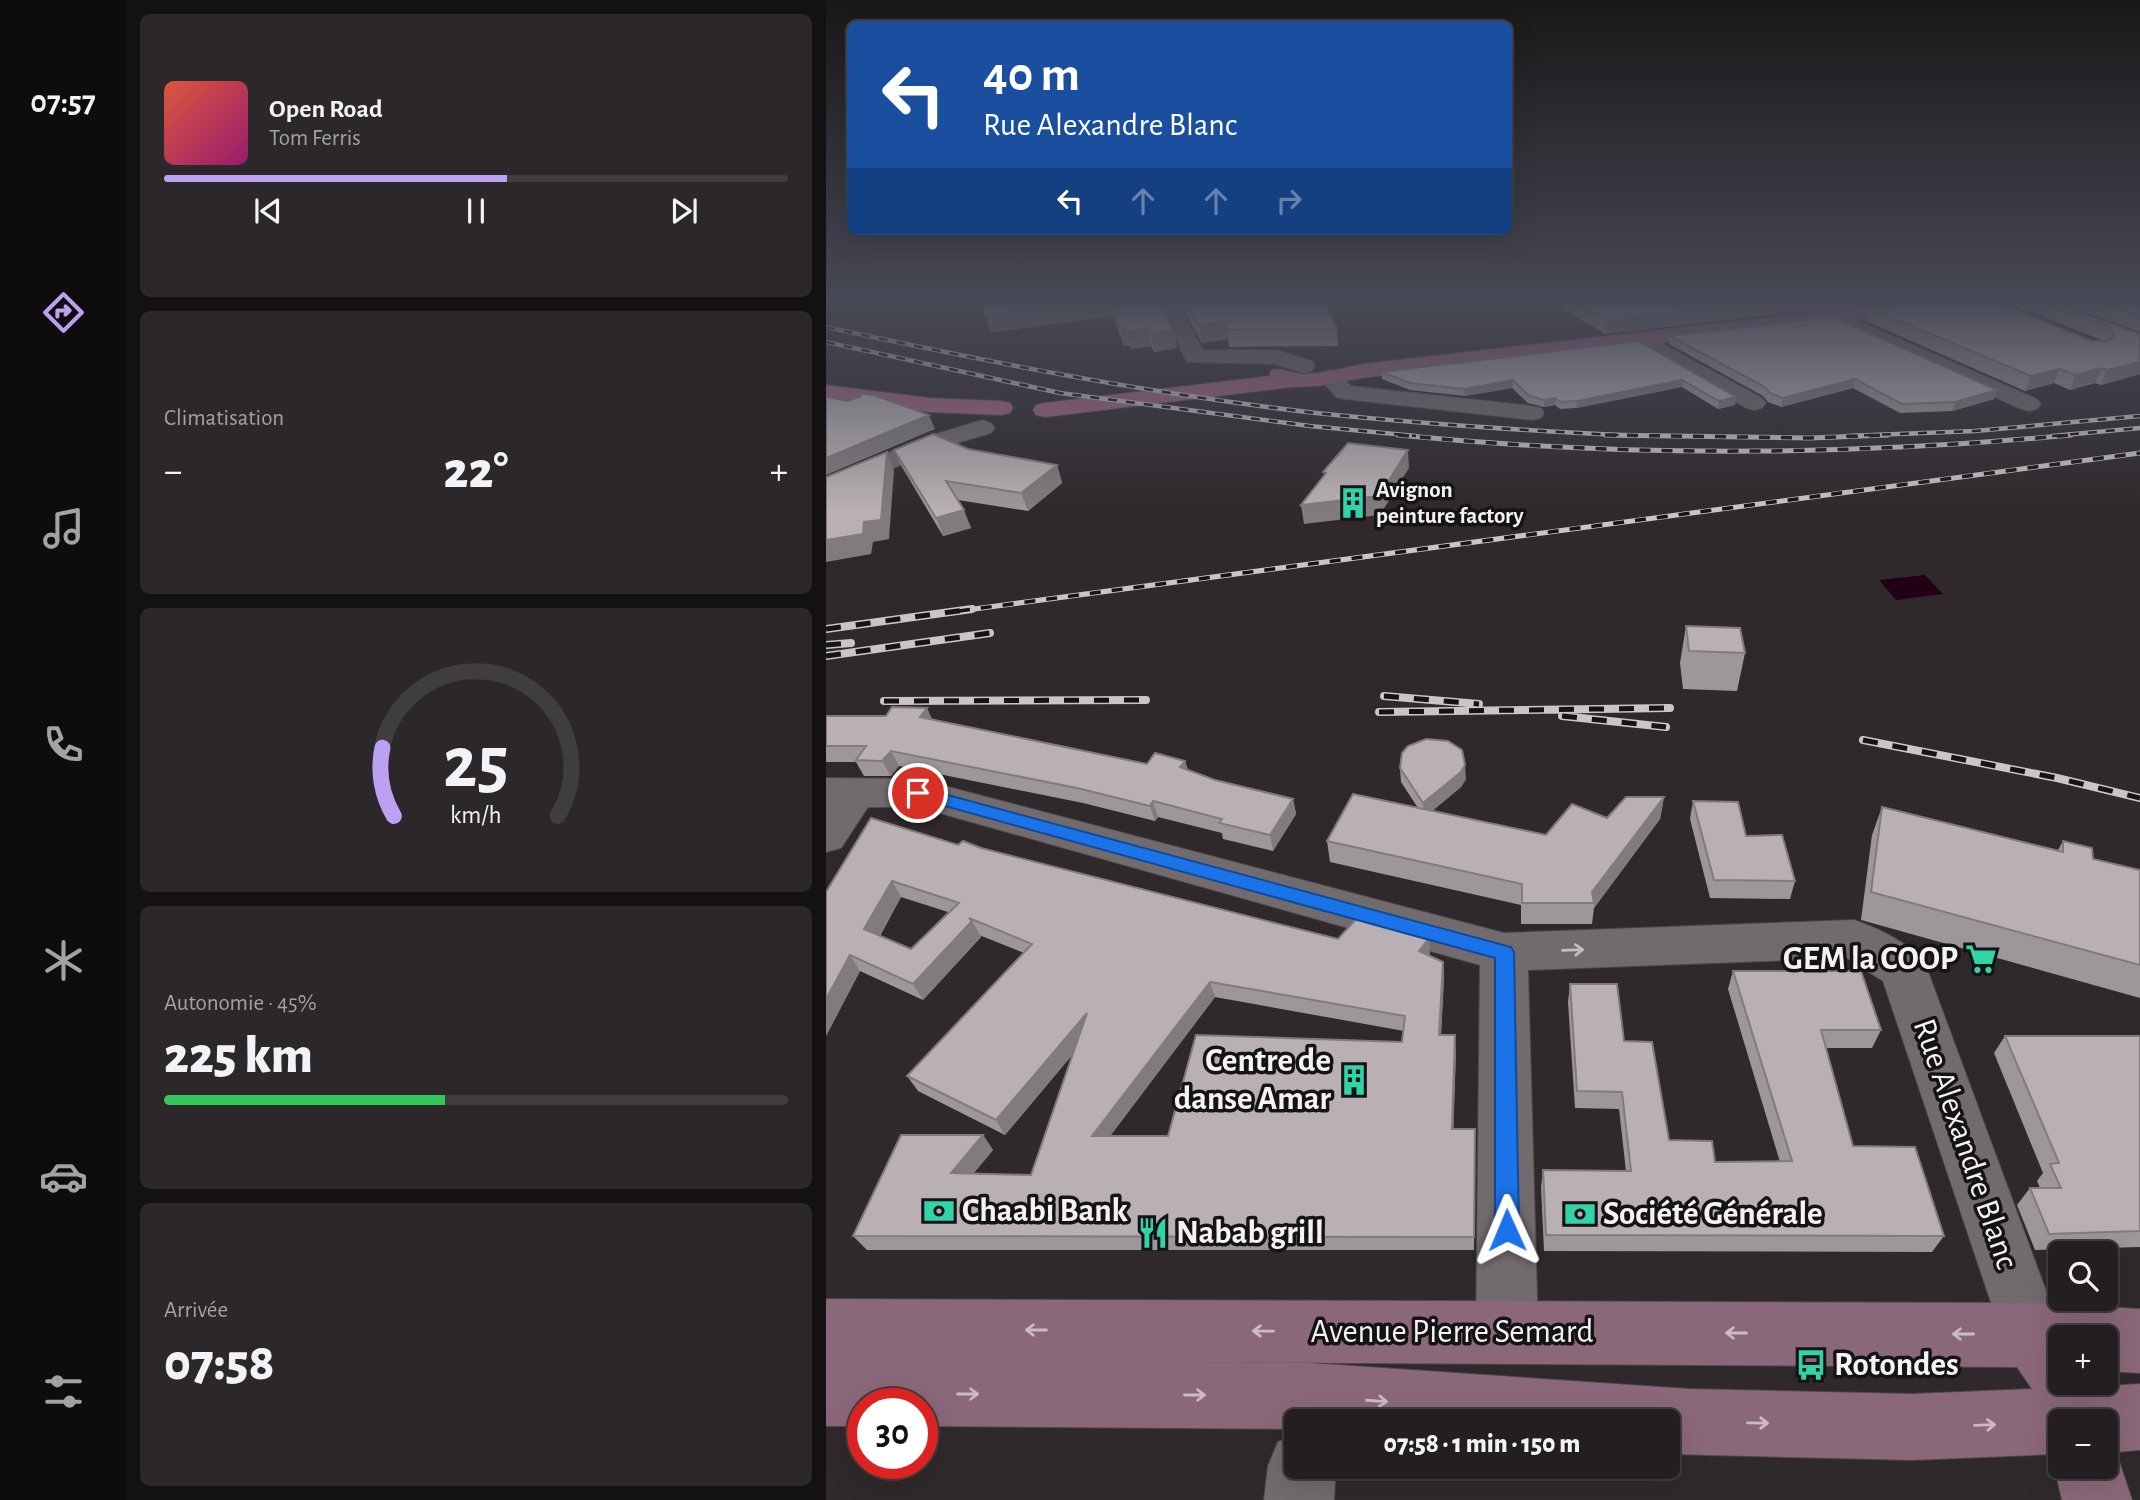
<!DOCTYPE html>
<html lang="fr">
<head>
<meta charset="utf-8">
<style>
	body { margin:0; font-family:"Alegreya Sans",sans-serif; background:#2b272a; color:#f1f3f6; height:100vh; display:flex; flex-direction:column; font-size:26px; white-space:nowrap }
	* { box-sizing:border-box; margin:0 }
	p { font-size:23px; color:#a3a2a5 }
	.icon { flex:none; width:38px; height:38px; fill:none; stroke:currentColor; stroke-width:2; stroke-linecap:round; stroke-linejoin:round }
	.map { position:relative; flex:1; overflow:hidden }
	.sheet { display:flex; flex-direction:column; gap:14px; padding:14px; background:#131112; width:700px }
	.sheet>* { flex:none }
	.guide { position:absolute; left:21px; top:21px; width:665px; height:214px; border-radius:10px; box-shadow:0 7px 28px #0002,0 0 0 2px #403d3f; background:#1a4fa0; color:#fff; overflow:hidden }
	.controls { position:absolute; left:1222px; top:1241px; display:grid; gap:14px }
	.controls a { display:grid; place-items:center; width:70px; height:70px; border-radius:10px; background:#231f21; box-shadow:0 7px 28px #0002,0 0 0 2px #403d3f; font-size:35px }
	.speed { position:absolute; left:21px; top:1388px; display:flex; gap:14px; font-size:35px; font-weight:700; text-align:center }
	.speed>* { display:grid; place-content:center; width:91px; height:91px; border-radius:50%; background:#231f21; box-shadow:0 7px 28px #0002,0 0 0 2px #403d3f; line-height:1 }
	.speed .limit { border:10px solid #d22; background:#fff; color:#111 }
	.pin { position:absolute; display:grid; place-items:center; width:60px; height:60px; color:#fff; margin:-30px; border:4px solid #fff; border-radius:50%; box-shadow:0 2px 7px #0007 }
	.me { position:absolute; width:77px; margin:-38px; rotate:359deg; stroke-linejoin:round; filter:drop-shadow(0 0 5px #0008) }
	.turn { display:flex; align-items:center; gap:24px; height:147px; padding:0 21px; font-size:32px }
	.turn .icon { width:91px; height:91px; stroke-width:2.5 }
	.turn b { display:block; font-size:49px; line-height:60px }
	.lanes { display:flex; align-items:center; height:66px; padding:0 21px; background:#0003; justify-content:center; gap:35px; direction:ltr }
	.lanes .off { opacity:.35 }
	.big { font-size:52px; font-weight:800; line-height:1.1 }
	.sheet .widget { flex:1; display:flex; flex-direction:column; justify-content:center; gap:10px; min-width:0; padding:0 24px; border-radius:10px; background:#2b272a }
	.sheet .dial { align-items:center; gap:0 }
	.dial svg { height:182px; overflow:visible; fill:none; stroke:#403d3f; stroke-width:7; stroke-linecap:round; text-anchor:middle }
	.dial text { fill:#f1f3f6; stroke:none }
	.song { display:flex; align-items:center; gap:21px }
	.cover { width:84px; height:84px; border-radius:10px; background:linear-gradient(135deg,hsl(10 70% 55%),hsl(320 70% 35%)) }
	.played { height:7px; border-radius:4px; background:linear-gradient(90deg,#bca0f2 55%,#403d3f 55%) }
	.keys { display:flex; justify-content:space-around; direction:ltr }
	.heat { display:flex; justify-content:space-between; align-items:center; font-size:38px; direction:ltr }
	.charge { height:10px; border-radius:5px; background:linear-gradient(90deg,#34c759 45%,#403d3f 0) }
	.trip { position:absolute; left:458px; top:1409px; width:396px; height:70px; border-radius:10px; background:#231f21; box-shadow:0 7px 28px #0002,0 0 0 2px #403d3f; font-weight:800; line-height:70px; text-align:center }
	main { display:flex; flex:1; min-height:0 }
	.menu { display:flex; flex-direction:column; width:126px; justify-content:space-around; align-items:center; background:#0e0c0d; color:#a3a2a5 }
	.menu .icon { width:49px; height:49px }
	.menu .active { color:#bca0f2 }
	.menu b { font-size:32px; color:#f1f3f6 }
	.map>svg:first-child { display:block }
	.water { fill:#230114 }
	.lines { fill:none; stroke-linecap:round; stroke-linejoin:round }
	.street-casing { stroke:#4d484a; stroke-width:2 }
	.secondary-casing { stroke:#4d484a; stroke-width:2 }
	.primary-casing { stroke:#4d484a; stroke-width:2 }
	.street { fill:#726b6e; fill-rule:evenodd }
	.secondary { fill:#8b6879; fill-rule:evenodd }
	.primary { fill:#a46485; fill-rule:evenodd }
	.rail-far2-casing { stroke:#cac6c7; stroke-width:4.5 }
	.rail-far1-casing { stroke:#cac6c7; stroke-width:5 }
	.rail-casing { stroke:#cac6c7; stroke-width:8 }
	.rail-far2 { stroke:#151314; stroke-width:2.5; stroke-dasharray:9; stroke-linecap:butt }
	.rail-far1 { stroke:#151314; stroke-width:3.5; stroke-dasharray:11; stroke-linecap:butt }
	.rail { stroke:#151314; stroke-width:5; stroke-dasharray:15; stroke-linecap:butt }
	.wall { fill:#9e979a; fill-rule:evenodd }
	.shaded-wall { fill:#817b7d }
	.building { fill:#b8b0b3; stroke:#817b7d; stroke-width:2; fill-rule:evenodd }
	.oneway { stroke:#c1bcbe }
	.oneway2 { stroke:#cbbbc2 }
	.route { fill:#1a73e8; stroke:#114b97; stroke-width:2 }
	.labels { text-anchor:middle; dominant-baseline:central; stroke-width:7; stroke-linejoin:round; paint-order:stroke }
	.far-poi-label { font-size:23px; font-weight:bold; fill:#f6f2f3; stroke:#151314; text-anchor:start }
	.near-poi-label { font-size:33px; font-weight:bold; fill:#f6f2f3; stroke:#151314; text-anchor:start }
	.near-street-label { font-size:33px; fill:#f6f2f3; stroke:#151314 }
</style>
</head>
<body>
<main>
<nav class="menu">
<b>07:57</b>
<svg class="icon active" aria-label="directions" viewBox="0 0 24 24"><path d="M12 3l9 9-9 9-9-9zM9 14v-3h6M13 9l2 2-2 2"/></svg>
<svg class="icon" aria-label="music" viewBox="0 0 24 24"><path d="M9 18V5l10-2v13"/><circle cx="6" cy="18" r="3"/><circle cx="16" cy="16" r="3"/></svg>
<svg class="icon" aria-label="phone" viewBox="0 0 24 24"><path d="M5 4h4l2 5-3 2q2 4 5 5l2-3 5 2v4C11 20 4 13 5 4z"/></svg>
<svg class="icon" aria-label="climate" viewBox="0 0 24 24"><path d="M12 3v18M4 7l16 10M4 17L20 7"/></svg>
<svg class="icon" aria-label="car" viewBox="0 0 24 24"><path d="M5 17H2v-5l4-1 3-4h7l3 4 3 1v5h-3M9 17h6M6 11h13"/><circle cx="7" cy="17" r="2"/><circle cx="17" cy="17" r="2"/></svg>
<svg class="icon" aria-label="filters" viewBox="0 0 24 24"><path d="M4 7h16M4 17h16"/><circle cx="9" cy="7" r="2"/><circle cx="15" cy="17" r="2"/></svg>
</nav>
<section class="sheet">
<div class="widget">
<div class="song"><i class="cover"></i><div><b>Open Road</b><p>Tom Ferris</p></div></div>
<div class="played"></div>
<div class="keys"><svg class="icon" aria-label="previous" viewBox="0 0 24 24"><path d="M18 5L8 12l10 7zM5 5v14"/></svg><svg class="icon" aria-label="pause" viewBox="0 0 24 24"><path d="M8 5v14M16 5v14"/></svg><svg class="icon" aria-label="next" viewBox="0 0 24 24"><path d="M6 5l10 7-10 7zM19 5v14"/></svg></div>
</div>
<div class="widget"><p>Climatisation</p>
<div class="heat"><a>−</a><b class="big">22°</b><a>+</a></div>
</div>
<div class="widget dial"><svg viewBox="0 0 100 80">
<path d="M14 69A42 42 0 1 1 86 69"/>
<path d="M14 69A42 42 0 0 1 9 39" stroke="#bca0f2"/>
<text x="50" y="56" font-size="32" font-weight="700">25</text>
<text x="50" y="72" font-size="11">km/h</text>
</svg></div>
<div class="widget"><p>Autonomie · 45%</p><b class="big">225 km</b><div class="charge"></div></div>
<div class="widget"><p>Arrivée</p><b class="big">07:58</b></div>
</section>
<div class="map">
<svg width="1314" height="1500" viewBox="0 0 1314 1500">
	<rect width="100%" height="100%" fill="#2f292c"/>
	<path class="water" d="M1099,575L1117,594L1070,600L1053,580Z"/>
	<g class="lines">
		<defs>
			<path id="street" d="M330,300H350L377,350H450L486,361L489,366L486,371L478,373L448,364L361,362Z
				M1007,310L1211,399L1215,404L1211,409L1203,411L1195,409L1000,320L997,316L1000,312Z
				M815,332L936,398L940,403L936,408L928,410L920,408L807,343L804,338L807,333Z
				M504,370L512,372L525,386L706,406L715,408L718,413L715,418L706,420L518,399L510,397L493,377L496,372Z
				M156,420L165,423L169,428L165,433L118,447L0,496V478L100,437Z
				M0,778L92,779L678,933L1028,920C1054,929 1089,945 1101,969L1236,1334L1227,1356L1205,1365L1183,1356L1057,981L1021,958L702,970L712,1332L703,1354L681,1363L659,1354L650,1332L654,965L92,807H42L15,848L0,852Z
				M471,1434V1466H510L508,1500H438L442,1466L452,1442Z"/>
			<path id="secondary" d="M0,1299L1205,1303L1251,1305L1267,1312L1279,1307L1314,1309V1373L1279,1371V1337H1234V1382H1262L1261,1387L1314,1384V1450L1290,1452L1306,1500H1236L1228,1466L1233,1454L1086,1460L842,1454V1421H471V1429L96,1426V1404H37V1426H0ZM344,1362L1191,1367L1206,1389L1086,1394L863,1389L483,1363ZM1234,1421H1279V1466H1234Z"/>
			<path id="primary" d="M1097,300H1158L1148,306L536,378L492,386L466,387L219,417L210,415L207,410L210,405L219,403L443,376L445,370C457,367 466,374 479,374C498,373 517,368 536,364Z
				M0,385L104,398L175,401L184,403L187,408L184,413L175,415L104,412L0,399Z"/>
		</defs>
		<use href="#street" class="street-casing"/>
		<use href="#secondary" class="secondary-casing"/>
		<use href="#primary" class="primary-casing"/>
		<use href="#street" class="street"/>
		<use href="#secondary" class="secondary"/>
		<use href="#primary" class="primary"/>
		<defs>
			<path id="rail-far2" d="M0,327C162,362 325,394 490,413C597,424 705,431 812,436
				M0,342L234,393L484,426L590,436
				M1020,436L1149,431L1314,416
				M1226,436L1314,428"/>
			<path id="rail-far1" d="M572,435C795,457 1022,456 1245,435
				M779,435L984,438L1062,435
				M133,611L1314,453"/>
			<path id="rail" d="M0,629L146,609
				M0,645L25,643
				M0,656L164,633
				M558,696L653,704
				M58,701L320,700
				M553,712L844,708
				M736,716L840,727
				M1037,740L1231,778L1314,798"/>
		</defs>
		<use href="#rail-far2" class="rail-far2-casing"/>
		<use href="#rail-far1" class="rail-far1-casing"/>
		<use href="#rail" class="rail-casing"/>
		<use href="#rail-far2" class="rail-far2"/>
		<use href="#rail-far1" class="rail-far1"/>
		<use href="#rail" class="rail"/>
	</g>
	<path class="wall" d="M145,300H332L347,330L351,348L328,352L325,346L305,349L303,345L298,346L287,316L165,332L159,315L157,302H146Z
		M352,300H501L502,310L511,329L512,346L403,347L402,339L376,343Z
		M737,300H1074L779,334L737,309Z
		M1175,300H1314V332L1245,307H1241L1314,334V374L1275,385L1269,383L1244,390L1228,383L1199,391L1040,321L1043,308L1266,341H1278Z
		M844,336L1168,399L1126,411L1074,413L1027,388L955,407L942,402L937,396L843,344Z
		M812,341L910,397L909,405L892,409L856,387L750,408L734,409L729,405L718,407L702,403L686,388L639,396L584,390L556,379V372Z
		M142,449L231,465L236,483L202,511L132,500L145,528L117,536L76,467L68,450Z
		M860,626L919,653L911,691L857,689L854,663Z
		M0,716L106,719L321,764L359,761L362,770L389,780L467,799L470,814L447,851L397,839L396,833L332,817L329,821L257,803L73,766L65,776H38L30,762H0Z
		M574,768L640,779L635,787L606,811L720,835L781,818L838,797L834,819L768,908L766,924H695V905L504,862L501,841L592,808L575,782Z
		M867,801L969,881L964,899L884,898L864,819Z
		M1056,807L1232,850L1237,841L1267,859L1314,870V998L1035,920L1046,835Z
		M132,845L155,848L512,939L604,954L602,955L617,962L618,978L615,1035L630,1051L627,1129H649L648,1250H41L27,1236L157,1135L167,1150L147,1174L205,1175L247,1054L179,1135L92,1091L81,1076L198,953L153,935L155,937L97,1000L34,971L0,1036V892ZM75,897L122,912L85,949L54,936ZM389,997L578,1031L576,1042L342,1136H284Z
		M907,971L1055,1030L1046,1048H1000L1027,1146L1118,1236L1106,1252L718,1251L715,1187L717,1170L800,1171L793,1109L749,1108L742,1002L744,984L798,1041L843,1140L889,1162H954L902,989Z
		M1179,1036H1314V1247L1209,1250L1191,1205L1204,1188H1214L1211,1181L1217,1173L1168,1053Z"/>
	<path class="shaded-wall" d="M276,300H283L287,316L165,332L159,315Z
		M959,300H1074L779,334L780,320Z
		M1237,300H1247L1245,307L1236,309L1234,308Z
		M403,321L400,330L402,339L376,343L373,326Z
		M299,327L303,345L298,346L294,328Z
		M322,328L325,346L305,349L301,332Z
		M347,330L351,348L328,352L325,334Z
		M1314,362V374L1275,385L1281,370Z
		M1275,368L1269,383L1244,390L1249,375Z
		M1234,369L1228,383L1199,391L1205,376Z
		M1029,379L1027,388L955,407L957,398Z
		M687,380L686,388L639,396L638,389Z
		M856,380V387L750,408L751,401Z
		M1171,390L1168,399L1126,411L1129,402Z
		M910,397L909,405L892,409L893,401Z
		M729,398V405L718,407V400Z
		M103,415L109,429L0,475V458Z
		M582,450L583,468L554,515L478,524L475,505Z
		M61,452L68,470L63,539L47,542L45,554L0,562V540Z
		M231,465L236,483L202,511L195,493Z
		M138,510L145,528L117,536L110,518Z
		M101,708L108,723L94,717Z
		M65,751L73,766L65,776L56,761Z
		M359,761L363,776L354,767Z
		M639,765L640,779L635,787L598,818L597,803Z
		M838,797L834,819L768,908V903L766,892Z
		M467,799L470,814L447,851L444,835Z
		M327,801L332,817L329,821L324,806Z
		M66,881L75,897L48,945L38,929Z
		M146,921L155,937L97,1000L87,984Z
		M603,938L604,954L594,967L593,951Z
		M24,955L34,971L0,1036V999Z
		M617,962L618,978L614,1051L613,1035Z
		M384,982L389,997L273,1151L266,1136Z
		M261,1013L268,1028L179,1135L170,1120Z
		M629,1035L630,1051L627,1144L626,1129Z
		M157,1135L167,1150L136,1187L125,1173Z"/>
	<path class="building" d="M156,300H276L159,315Z
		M283,300H332L347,330L325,334L322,328L301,332L299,327L294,328Z
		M358,300H501L502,309L511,329L400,330L403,321L373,326Z
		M745,300H959L780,320Z
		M1112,300H1164L1266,341H1283L1288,335L1284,327L1213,300H1237L1236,302L1241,308L1314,334V362L1281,370L1275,368L1249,375L1234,369L1205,376L1043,308Z
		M1269,300H1314V316Z
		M1007,317L1171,390L1129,402L1076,404L1029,379L957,398L944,393L939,387L844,336Z
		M812,341L910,397L893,401L856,380L751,401L735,402L729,398L718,400L702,395L687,380L638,389L584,383L556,372Z
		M34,393L48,395L103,415L0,458V397L22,401L35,396Z
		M107,434L142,449L231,465L195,493L120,481L138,510L110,518L68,450Z
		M522,443L582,450L553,496L475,505L500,473L497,472Z
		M61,452L55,520L38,522L37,534L0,540V477Z
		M860,626L914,628L919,653L863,651Z
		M66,707L101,708L94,717L321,764L329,753L359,761L354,767L389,780L467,799L444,835L393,823L396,819L327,801L324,806L251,788L65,751L56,761L30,760L40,746H0V716H60Z
		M600,739L622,741L636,750L639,765L635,772L597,803L574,768L576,753L582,746Z
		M527,794L720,835L746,804L781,818L800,797H838L766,892L768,903H696V884L501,841Z
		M867,801L912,802L920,836L956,835L969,881L888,880Z
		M1056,807L1237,852V841L1266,848L1267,859L1314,870V965L1045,892Z
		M45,818L132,845L137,841L155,848L512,939L531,918L603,938L593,951L617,962L613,1035H629L626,1129H649L648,1237L27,1236L75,1135H157L125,1173L205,1175L261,1013L170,1120L81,1076L206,944L143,918L146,921L87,984L24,955L0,999V892ZM66,881L133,903L85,949L38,929ZM384,982L579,1016L576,1042L370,1035L342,1136H266Z
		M907,971H1035L1055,1030H995L1027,1146L1089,1147L1118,1236L720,1235L717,1170L805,1171L796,1092L751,1091L744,984H791L798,1041L826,1042L843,1140L886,1141L889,1162L966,1161Z
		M1179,1036H1314V1231L1223,1234L1204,1188H1235L1224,1164L1233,1163Z"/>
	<defs><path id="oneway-shaft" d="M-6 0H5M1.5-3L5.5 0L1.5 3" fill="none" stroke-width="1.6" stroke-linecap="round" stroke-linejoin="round" transform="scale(1.75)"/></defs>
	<use class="oneway" href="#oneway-shaft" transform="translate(747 950) rotate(-2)"/>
	<g class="oneway2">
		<use href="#oneway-shaft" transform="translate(210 1330) rotate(-180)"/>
		<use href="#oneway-shaft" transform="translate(437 1331) rotate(-179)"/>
		<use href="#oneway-shaft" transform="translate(910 1333) rotate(-180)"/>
		<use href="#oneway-shaft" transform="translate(1137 1334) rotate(-180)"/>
		<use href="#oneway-shaft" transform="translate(142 1394)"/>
		<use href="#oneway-shaft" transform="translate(369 1395)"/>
		<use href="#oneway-shaft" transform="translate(551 1401) rotate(4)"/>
		<use href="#oneway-shaft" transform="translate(932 1423) rotate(1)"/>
		<use href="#oneway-shaft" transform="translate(1159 1425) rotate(-2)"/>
	</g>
	<linearGradient id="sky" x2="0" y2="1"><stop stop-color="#1a1718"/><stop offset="0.59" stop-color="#474956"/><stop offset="1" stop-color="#474956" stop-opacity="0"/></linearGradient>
	<rect width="1314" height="510" fill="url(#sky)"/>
	<path class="route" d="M92,787L685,947L688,952L693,1230L689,1238L681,1242L672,1238L669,1230V958L86,797L83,793Z"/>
	<defs>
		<symbol id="building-bare" viewBox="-9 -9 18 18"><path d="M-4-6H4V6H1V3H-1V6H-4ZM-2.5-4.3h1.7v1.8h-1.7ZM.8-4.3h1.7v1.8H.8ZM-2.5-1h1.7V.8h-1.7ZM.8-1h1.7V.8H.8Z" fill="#31d4a9" stroke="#151314" stroke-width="2.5" paint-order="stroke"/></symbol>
		<symbol id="supermarket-bare" viewBox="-9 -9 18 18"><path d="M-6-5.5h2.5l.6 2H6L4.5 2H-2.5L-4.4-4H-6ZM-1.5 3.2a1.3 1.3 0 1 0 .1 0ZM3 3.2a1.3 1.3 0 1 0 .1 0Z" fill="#31d4a9" stroke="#151314" stroke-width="2.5" paint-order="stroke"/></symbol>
		<symbol id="bank-bare" viewBox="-9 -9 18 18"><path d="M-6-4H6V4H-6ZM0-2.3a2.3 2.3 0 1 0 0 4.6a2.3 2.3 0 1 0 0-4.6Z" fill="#31d4a9" stroke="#151314" stroke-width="2.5" paint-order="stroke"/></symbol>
		<symbol id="restaurant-bare" viewBox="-9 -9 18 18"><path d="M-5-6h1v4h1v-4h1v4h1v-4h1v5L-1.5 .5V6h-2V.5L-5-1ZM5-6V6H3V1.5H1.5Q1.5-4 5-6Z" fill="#31d4a9" stroke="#151314" stroke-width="2.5" paint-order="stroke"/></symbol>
		<symbol id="bus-bare" viewBox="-9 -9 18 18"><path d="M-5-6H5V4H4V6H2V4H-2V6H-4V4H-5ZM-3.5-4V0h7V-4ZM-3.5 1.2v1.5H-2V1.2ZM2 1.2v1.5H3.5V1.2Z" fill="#31d4a9" stroke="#151314" stroke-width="2.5" paint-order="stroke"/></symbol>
	</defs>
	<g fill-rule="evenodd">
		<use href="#building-bare" x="505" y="481" width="44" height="44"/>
		<use href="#supermarket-bare" x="1133" y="937" width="44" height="44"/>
		<use href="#building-bare" x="506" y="1058" width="44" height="44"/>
		<use href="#bank-bare" x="91" y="1189" width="44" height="44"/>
		<use href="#bank-bare" x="732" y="1192" width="44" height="44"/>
		<use href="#restaurant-bare" x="305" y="1211" width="44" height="44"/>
		<use href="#bus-bare" x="963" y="1343" width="44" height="44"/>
	</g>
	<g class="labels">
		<g class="far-poi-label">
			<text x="550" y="490">Avignon<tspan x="550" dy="26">peinture factory</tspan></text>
		</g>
		<g class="near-poi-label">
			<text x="1132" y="959" text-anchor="end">GEM la COOP</text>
			<text x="505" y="1061" text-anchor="end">Centre de<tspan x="505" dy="38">danse Amar</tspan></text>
			<text x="136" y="1211">Chaabi Bank</text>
			<text x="777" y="1214">Société Générale</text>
			<text x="350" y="1233">Nabab grill</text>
			<text x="1008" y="1365">Rotondes</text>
		</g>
		<g class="near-street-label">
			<text transform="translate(1139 1144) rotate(71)">Rue Alexandre Blanc</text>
			<text x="626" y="1332">Avenue Pierre Semard</text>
		</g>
	</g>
</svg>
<div class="controls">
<a><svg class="icon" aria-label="search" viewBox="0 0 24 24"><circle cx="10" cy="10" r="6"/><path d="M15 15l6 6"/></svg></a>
<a>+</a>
<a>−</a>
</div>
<div class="speed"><div class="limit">30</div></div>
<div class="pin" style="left:92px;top:793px;background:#d93025"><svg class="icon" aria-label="arrive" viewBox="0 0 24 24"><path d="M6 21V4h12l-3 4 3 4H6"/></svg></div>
<svg class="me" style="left:681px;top:1230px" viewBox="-20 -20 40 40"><path d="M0-17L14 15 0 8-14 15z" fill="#1a73e8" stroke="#fff" stroke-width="4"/></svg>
<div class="trip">07:58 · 1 min · 150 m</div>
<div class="guide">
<div class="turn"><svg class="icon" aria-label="left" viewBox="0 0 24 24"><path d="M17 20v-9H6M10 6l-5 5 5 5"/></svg><div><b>40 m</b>Rue Alexandre Blanc</div></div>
<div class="lanes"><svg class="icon" aria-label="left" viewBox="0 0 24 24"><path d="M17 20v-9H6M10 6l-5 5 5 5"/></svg><svg class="icon off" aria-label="ahead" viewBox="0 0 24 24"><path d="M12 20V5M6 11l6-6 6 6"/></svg><svg class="icon off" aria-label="ahead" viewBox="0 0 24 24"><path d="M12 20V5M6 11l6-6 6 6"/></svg><svg class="icon off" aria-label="right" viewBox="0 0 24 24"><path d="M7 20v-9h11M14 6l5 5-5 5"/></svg></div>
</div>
</div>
</main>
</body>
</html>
